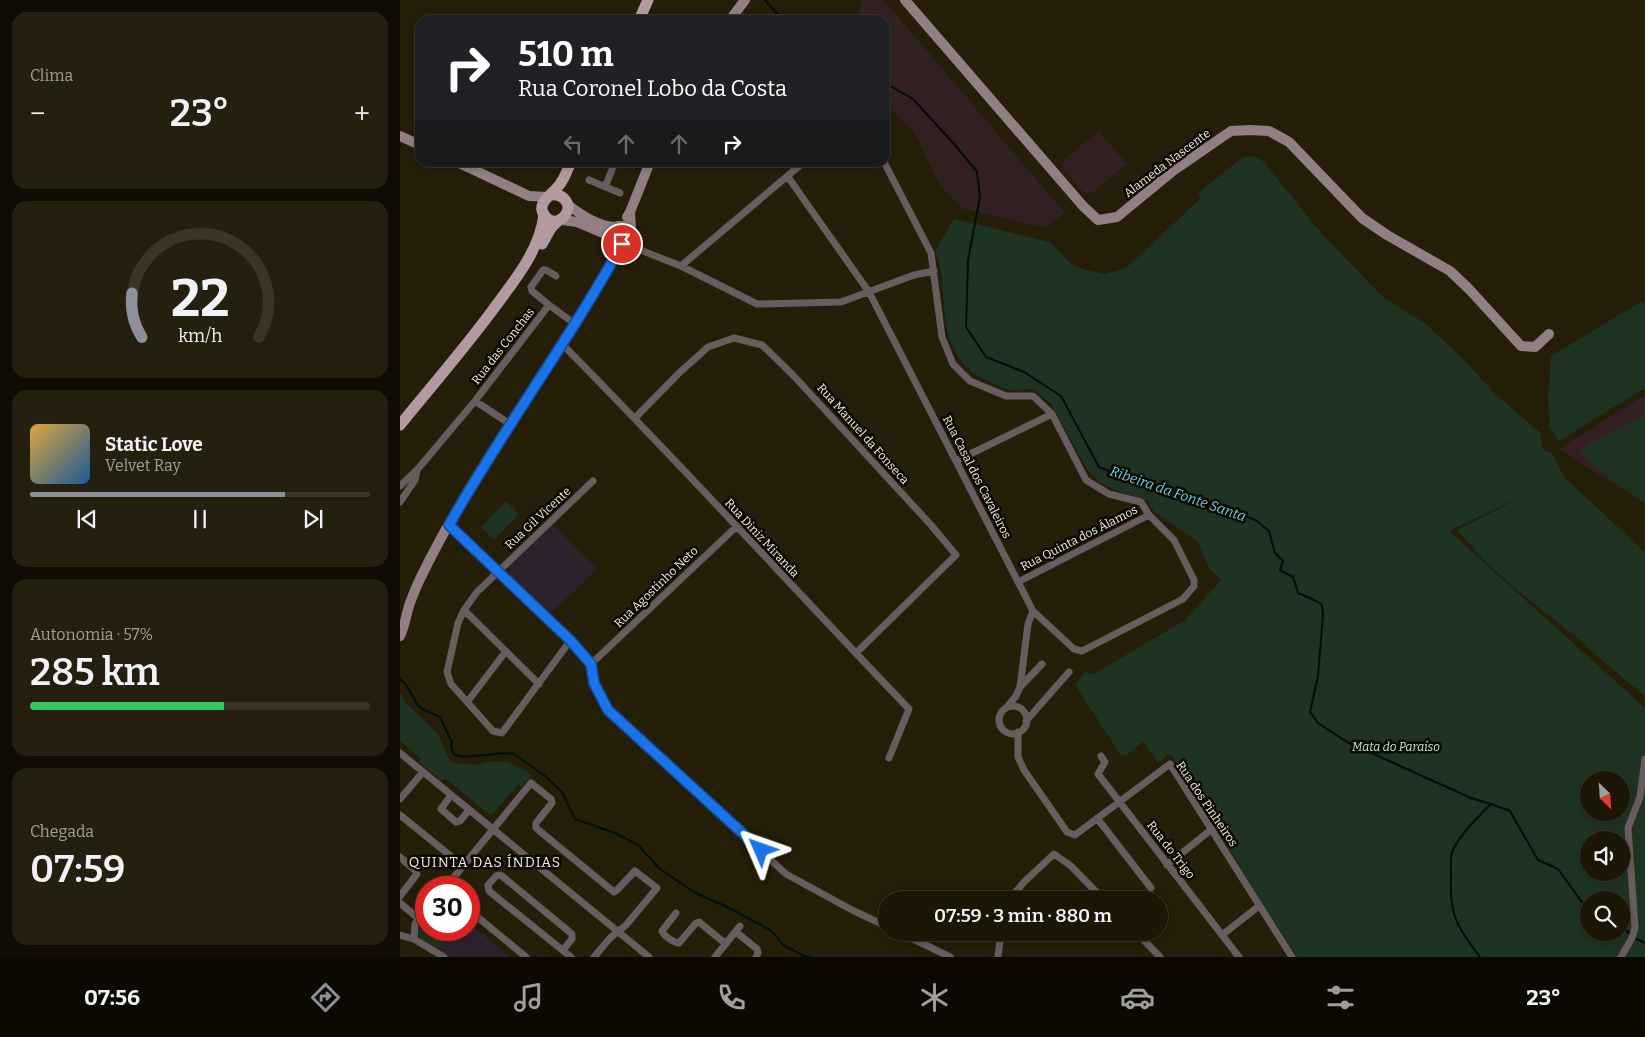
<!DOCTYPE html>
<html lang="pt">
<head>
<meta charset="utf-8">
<style>
	body { margin:0; font-family:Bitter,serif; background:#251f10; color:#f1f3f6; height:100vh; display:flex; flex-direction:column; font-size:19px; white-space:nowrap }
	* { box-sizing:border-box; margin:0 }
	p { font-size:16px; color:#a09f9b }
	.icon { flex:none; width:28px; height:28px; fill:none; stroke:currentColor; stroke-width:2; stroke-linecap:round; stroke-linejoin:round }
	.map { position:relative; flex:1; overflow:hidden }
	.sheet { display:flex; flex-direction:column; gap:12px; padding:12px; background:#0f0c03; width:400px }
	.sheet>* { flex:none }
	.banner { position:absolute; left:15px; top:15px; width:475px; height:152px; border-radius:15px; box-shadow:0 2px 8px #0003,0 0 0 1px #3a3528; background:#202124; color:#fff; overflow:hidden }
	.needle { width:32px; rotate:155deg }
	.buttons { position:absolute; left:1180px; top:771px; display:grid; gap:10px }
	.buttons a { display:grid; place-items:center; width:50px; height:50px; border-radius:50%; background:#1c1606; box-shadow:0 2px 8px #0003,0 0 0 1px #3a3528; font-size:25px }
	.speed { position:absolute; left:15px; top:876px; display:flex; gap:10px; font-size:25px; font-weight:700; text-align:center }
	.speed>* { display:grid; place-content:center; width:65px; height:65px; border-radius:50%; background:#1c1606; box-shadow:0 2px 8px #0003,0 0 0 1px #3a3528; line-height:1 }
	.speed .limit { border:8px solid #d22; background:#fff; color:#111 }
	.pin { position:absolute; display:grid; place-items:center; width:42px; height:42px; color:#fff; margin:-21px; border:2px solid #fff; border-radius:50%; box-shadow:0 1px 5px #0007 }
	.me { position:absolute; width:55px; margin:-28px; rotate:313deg; stroke-linejoin:round; filter:drop-shadow(0 0 4px #0008) }
	.turn { display:flex; align-items:center; gap:18px; height:105px; padding:0 20px; font-size:22px }
	.turn .icon { width:65px; height:65px; stroke-width:2.5 }
	.turn b { display:block; font-size:35px; line-height:42px }
	.lanes { display:flex; align-items:center; height:48px; padding:0 20px; background:#0003; justify-content:center; gap:25px; direction:ltr }
	.lanes .off { opacity:.35 }
	.big { font-size:38px; font-weight:600; line-height:1.1 }
	.sheet .card { flex:1; display:flex; flex-direction:column; justify-content:center; gap:8px; min-width:0; padding:0 18px; border-radius:15px; background:#251f10 }
	.sheet .dial { align-items:center; gap:0 }
	.dial svg { height:130px; overflow:visible; fill:none; stroke:#3a3528; stroke-width:7; stroke-linecap:round; text-anchor:middle }
	.dial text { fill:#f1f3f6; stroke:none }
	.song { display:flex; align-items:center; gap:15px }
	.cover { width:60px; height:60px; border-radius:8px; background:linear-gradient(135deg,hsl(40 70% 55%),hsl(210 70% 35%)) }
	.played { height:5px; border-radius:2px; background:linear-gradient(90deg,#8c9099 75%,#3a3528 75%) }
	.keys { display:flex; justify-content:space-around; direction:ltr }
	.heat { display:flex; justify-content:space-between; align-items:center; font-size:28px; direction:ltr }
	.charge { height:8px; border-radius:4px; background:linear-gradient(90deg,#34c759 57%,#3a3528 0) }
	.trip { position:absolute; left:478px; top:891px; width:290px; height:50px; border-radius:25px; background:#1c1606; box-shadow:0 2px 8px #0003,0 0 0 1px #3a3528; font-weight:600; line-height:50px; text-align:center }
	.dock { display:flex; height:80px; justify-content:space-around; align-items:center; background:#0b0902; color:#a09f9b }
	.dock .icon { width:35px; height:35px }
	.dock .selected { color:#8c9099 }
	.dock b { font-size:22px; color:#f1f3f6 }
	main { display:flex; flex:1; min-height:0 }
	.map>svg:first-child { display:block }
	.industrial { fill:#332022 }
	.education { fill:#2e212d }
	.green { fill:#1f3322; fill-rule:evenodd }
	.lines { fill:none; stroke-linecap:round; stroke-linejoin:round }
	.stream { stroke:#000e10; stroke-width:2 }
	.street { stroke:#685c5f; stroke-width:7 }
	.secondary { stroke:#927f83; stroke-width:10 }
	.primary { stroke:#b39aa0; stroke-width:11 }
	.route-casing { stroke:#114b97; stroke-width:12 }
	.route { stroke:#1a73e8; stroke-width:9 }
	.labels { text-anchor:middle; dominant-baseline:central; stroke-width:5; stroke-linejoin:round; paint-order:stroke }
	.street-label { font-size:12px; fill:#f4efe2; stroke:#0b0802 }
	.park-label { font-size:12px; font-style:italic; fill:#b9f5c0; stroke:#0b0802 }
	.water-label { font-size:14px; font-style:italic; fill:#6dcfde; stroke:#0b0802 }
	.neighbourhood-label { font-size:14px; letter-spacing:1px; fill:#f4efe2; stroke:#0b0802 }
</style>
</head>
<body>
<main>
<section class="sheet">
<div class="card"><p>Clima</p>
<div class="heat"><a>−</a><b class="big">23°</b><a>+</a></div>
</div>
<div class="card dial"><svg viewBox="0 0 100 80">
<path d="M14 69A42 42 0 1 1 86 69"/>
<path d="M14 69A42 42 0 0 1 8 42" stroke="#8c9099"/>
<text x="50" y="56" font-size="32" font-weight="700">22</text>
<text x="50" y="72" font-size="11">km/h</text>
</svg></div>
<div class="card">
<div class="song"><i class="cover"></i><div><b>Static Love</b><p>Velvet Ray</p></div></div>
<div class="played"></div>
<div class="keys"><svg class="icon" aria-label="previous" viewBox="0 0 24 24"><path d="M18 5L8 12l10 7zM5 5v14"/></svg><svg class="icon" aria-label="pause" viewBox="0 0 24 24"><path d="M8 5v14M16 5v14"/></svg><svg class="icon" aria-label="next" viewBox="0 0 24 24"><path d="M6 5l10 7-10 7zM19 5v14"/></svg></div>
</div>
<div class="card"><p>Autonomia · 57%</p><b class="big">285 km</b><div class="charge"></div></div>
<div class="card"><p>Chegada</p><b class="big">07:59</b></div>
</section>
<div class="map">
<svg width="1245" height="957" viewBox="0 0 1245 957">
	<rect width="100%" height="100%" fill="#251e08"/>
	<path class="industrial" d="M463,0H484L665,213L645,228L564,209L539,184L514,132L485,104V20H456Z
		M699,131L727,164L693,192L685,193L681,190L664,170L663,164L665,159Z
		M1245,395V504L1159,449Z"/>
	<path class="education" d="M153,524L197,569L150,614L131,595L129,590L127,588L124,589L110,576L109,570L110,566Z
		M26,921V930H69V923L110,957H51L19,937L18,931Z"/>
	<path class="green" d="M851,156L861,159L923,235L983,297L1026,324L1066,362L1096,395L1140,432L1143,450L1152,453L1164,477L1245,552V696L1196,655L1180,640L1113,587L1082,558L1057,530L1135,490L1049,531L1245,708V957H897L854,890L772,756L768,755L758,763L743,742L727,755H721L675,685L685,672L694,674L785,620L821,580L809,568L797,541L754,512L747,500L722,493L700,483L687,469L651,404L634,389C627,389 619,390 611,390C605,389 599,386 593,383C566,373 550,352 546,323C542,299 545,274 535,251L554,219L650,242L672,265L686,270L705,274L726,268L801,198L798,193L843,157ZM1189,780H1221V812H1189ZM1189,840H1221V872H1189ZM1189,900H1221V932H1189Z
		M1242,301L1245,305V388L1159,441L1150,428L1148,399L1151,356Z
		M1245,415V502L1209,478L1180,453L1186,446Z
		M106,501L119,514L94,540L81,527Z
		M0,692L5,702L30,726L39,736L48,757L53,763L74,765L93,761L109,762L132,775L122,787L118,784L91,816L45,778L42,781L19,762L21,759L0,741Z
		M26,921V930H55L39,949L20,938L17,934Z"/>
	<g class="lines">
		<path class="stream" d="M365,0L383,20
			M485,83L513,99L555,145L577,172L580,197L568,260L566,327L586,357L624,372L661,396L699,467L732,480L832,510L857,521L869,531L875,553L883,561L880,570L893,577L898,593L916,601L922,605L923,615L918,676L910,712L918,723L947,742L1071,798L1091,804L1110,811L1138,860L1158,869L1181,901L1189,906
			M0,679L7,686L17,704L22,709L40,717L52,742L51,747L54,754L63,757L105,753L114,754L145,776L162,792L175,819L215,833L238,845L260,869L294,892L327,907L372,931L383,945L404,956L410,957
			M1221,926L1231,934
			M1234,938L1245,943
			M1080,957C1057,927 1049,915 1051,876C1051,869 1050,860 1052,853C1056,838 1080,815 1091,804"/>
		<path class="street" d="M388,177L469,292L633,611L674,649L682,651L783,599L794,586V580L774,540L749,515L741,502L709,494L686,480L652,414L633,396H606L570,381L553,364L542,337L531,253L484,162
			M189,180L220,193
			M205,187L215,162
			M225,244L281,266L357,304L441,302L514,275L534,271
			M281,266L404,162
			M149,305L132,291L131,287L143,270H146L156,276
			M162,344C280,463 393,588 509,709L489,758
			M75,401L110,424
			M235,418L278,374L308,347L334,338L362,345L392,374L531,525L556,555L456,653
			M556,461L652,414
			M0,486L17,470L75,401L149,305L175,324
			M0,502L15,480L17,470
			M49,525L170,641L191,664L194,683L208,710L386,874L452,910L486,926
			M618,582L749,515
			M64,610L139,684
			M170,641L102,733L93,731L51,684L47,672L58,623L64,610L77,592L193,481
			M191,664L336,527
			M620,687L642,664
			M68,701L106,651
			M599 720a14 14 0 1 1 28 0a14 14 0 1 1-28 0Z
			M607,707L616,696L620,687L628,624L633,611
			M626,721L669,672
			M618,732V757L624,770L667,832L675,835L770,764L892,957
			M0,753L249,957
			M701,756L705,762L698,774L839,957
			M51,795L41,809L56,822L60,821L69,810
			M0,799L23,772
			M0,815L63,866
			M697,818L751,888
			M0,857L16,871L17,874L0,896
			M767,865L812,829
			M45,888L131,783L151,799L152,803L136,823V828L214,892L217,890L235,871L257,888L226,925L210,938L194,957
			M609,900L624,882L654,854L671,866L704,900
			M0,903L19,919
			M69,910L126,957
			M276,913L262,931C264,936 274,943 279,943L296,923L299,922L326,944
			M336,932L357,949L358,953L356,957
			M499,932L550,957
			M736,932L760,957
			M0,935L14,939L44,957
			M822,935L859,906
			M14,939L15,924L26,910
			M163,950L172,939V934L102,876L100,875L96,876L88,885L89,891L171,957
			M315,957L340,926
			M598,957L601,932
			M1221,957L1232,938L1235,927L1228,828L1240,797L1245,759"/>
		<path class="secondary" d="M505,0L683,206L698,220L717,217L773,171L831,131L850,130L869,131L889,142L962,218L987,235L1050,271L1069,289L1121,346L1135,347L1149,334
			M330,20L345,0
			M0,136L20,145
			M57,162L129,196L148,197
			M168,205C182,215 198,227 216,227
			M230,212C230,224 236,245 219,244L212,237L213,230L218,226H225L231,232
			M227,217L230,212L250,162
			M162,220L177,222L212,237
			M0,636C5,626 6,614 10,603C13,595 16,587 20,579C77,461 159,358 222,244"/>
		<path class="primary" d="M239,20L248,0
			M151,195C159,194 165,197 168,205C169,217 154,228 145,216C134,203 154,194 160,184C165,178 167,170 171,162
			M142,244L151,228L158,221
			M0,425C31,387 63,350 92,311C113,282 140,251 144,214"/>
	</g>
	<g class="lines">
		<defs>
			<path id="route" d="M222,244C169,341 103,429 49,525L170,640L191,664L194,683L208,710L361,850"/>
		</defs>
		<use href="#route" class="route-casing"/>
		<use href="#route" class="route"/>
	</g>
	<g class="labels">
		<g class="street-label">
			<text transform="translate(767 163) rotate(-37)">Alameda Nascente</text>
			<text transform="translate(103 346) rotate(-52)">Rua das Conchas</text>
			<text transform="translate(463 434) rotate(48)">Rua Manuel da Fonseca</text>
			<text transform="translate(577 477) rotate(63)">Rua Casal dos Cavaleiros</text>
			<text transform="translate(138 518) rotate(-43)">Rua Gil Vicente</text>
			<text transform="translate(362 538) rotate(47)">Rua Diniz Miranda</text>
			<text transform="translate(679 538) rotate(-27)">Rua Quinta dos Álamos</text>
			<text transform="translate(256 587) rotate(-44)">Rua Agostinho Neto</text>
			<text transform="translate(807 804) rotate(56)">Rua dos Pinheiros</text>
			<text transform="translate(771 850) rotate(52)">Rua do Trigo</text>
		</g>
		<g class="park-label">
			<text x="996" y="747">Mata do Paraíso</text>
		</g>
		<g class="water-label">
			<text transform="translate(778 494) rotate(19)">Ribeira da Fonte Santa</text>
		</g>
		<g class="neighbourhood-label">
			<text x="85" y="862">QUINTA DAS ÍNDIAS</text>
		</g>
	</g>
</svg>
<div class="buttons">
<a><svg class="needle" viewBox="-14 -14 28 28"><path d="M0-13l5 13h-10z" fill="#e53935"/><path d="M0 13l5-13h-10z" fill="#a09f9b"/></svg></a>
<a><svg class="icon" aria-label="sound" viewBox="0 0 24 24"><path d="M4 9h4l5-4v14l-5-4H4zM17 9q2 3 0 6"/></svg></a>
<a><svg class="icon" aria-label="search" viewBox="0 0 24 24"><circle cx="10" cy="10" r="6"/><path d="M15 15l6 6"/></svg></a>
</div>
<div class="speed"><div class="limit">30</div></div>
<div class="pin" style="left:222px;top:244px;background:#d93025"><svg class="icon" aria-label="arrive" viewBox="0 0 24 24"><path d="M6 21V4h12l-3 4 3 4H6"/></svg></div>
<svg class="me" style="left:361px;top:850px" viewBox="-20 -20 40 40"><path d="M0-17L14 15 0 8-14 15z" fill="#1a73e8" stroke="#fff" stroke-width="4"/></svg>
<div class="trip">07:59 · 3 min · 880 m</div>
<div class="banner">
<div class="turn"><svg class="icon" aria-label="right" viewBox="0 0 24 24"><path d="M7 20v-9h11M14 6l5 5-5 5"/></svg><div><b>510 m</b>Rua Coronel Lobo da Costa</div></div>
<div class="lanes"><svg class="icon off" aria-label="left" viewBox="0 0 24 24"><path d="M17 20v-9H6M10 6l-5 5 5 5"/></svg><svg class="icon off" aria-label="ahead" viewBox="0 0 24 24"><path d="M12 20V5M6 11l6-6 6 6"/></svg><svg class="icon off" aria-label="ahead" viewBox="0 0 24 24"><path d="M12 20V5M6 11l6-6 6 6"/></svg><svg class="icon" aria-label="right" viewBox="0 0 24 24"><path d="M7 20v-9h11M14 6l5 5-5 5"/></svg></div>
</div>
</div>
</main>
<nav class="dock">
<b>07:56</b>
<svg class="icon selected" aria-label="directions" viewBox="0 0 24 24"><path d="M12 3l9 9-9 9-9-9zM9 14v-3h6M13 9l2 2-2 2"/></svg>
<svg class="icon" aria-label="music" viewBox="0 0 24 24"><path d="M9 18V5l10-2v13"/><circle cx="6" cy="18" r="3"/><circle cx="16" cy="16" r="3"/></svg>
<svg class="icon" aria-label="phone" viewBox="0 0 24 24"><path d="M5 4h4l2 5-3 2q2 4 5 5l2-3 5 2v4C11 20 4 13 5 4z"/></svg>
<svg class="icon" aria-label="climate" viewBox="0 0 24 24"><path d="M12 3v18M4 7l16 10M4 17L20 7"/></svg>
<svg class="icon" aria-label="car" viewBox="0 0 24 24"><path d="M5 17H2v-5l4-1 3-4h7l3 4 3 1v5h-3M9 17h6M6 11h13"/><circle cx="7" cy="17" r="2"/><circle cx="17" cy="17" r="2"/></svg>
<svg class="icon" aria-label="filters" viewBox="0 0 24 24"><path d="M4 7h16M4 17h16"/><circle cx="9" cy="7" r="2"/><circle cx="15" cy="17" r="2"/></svg>
<b>23°</b>
</nav>
</body>
</html>
